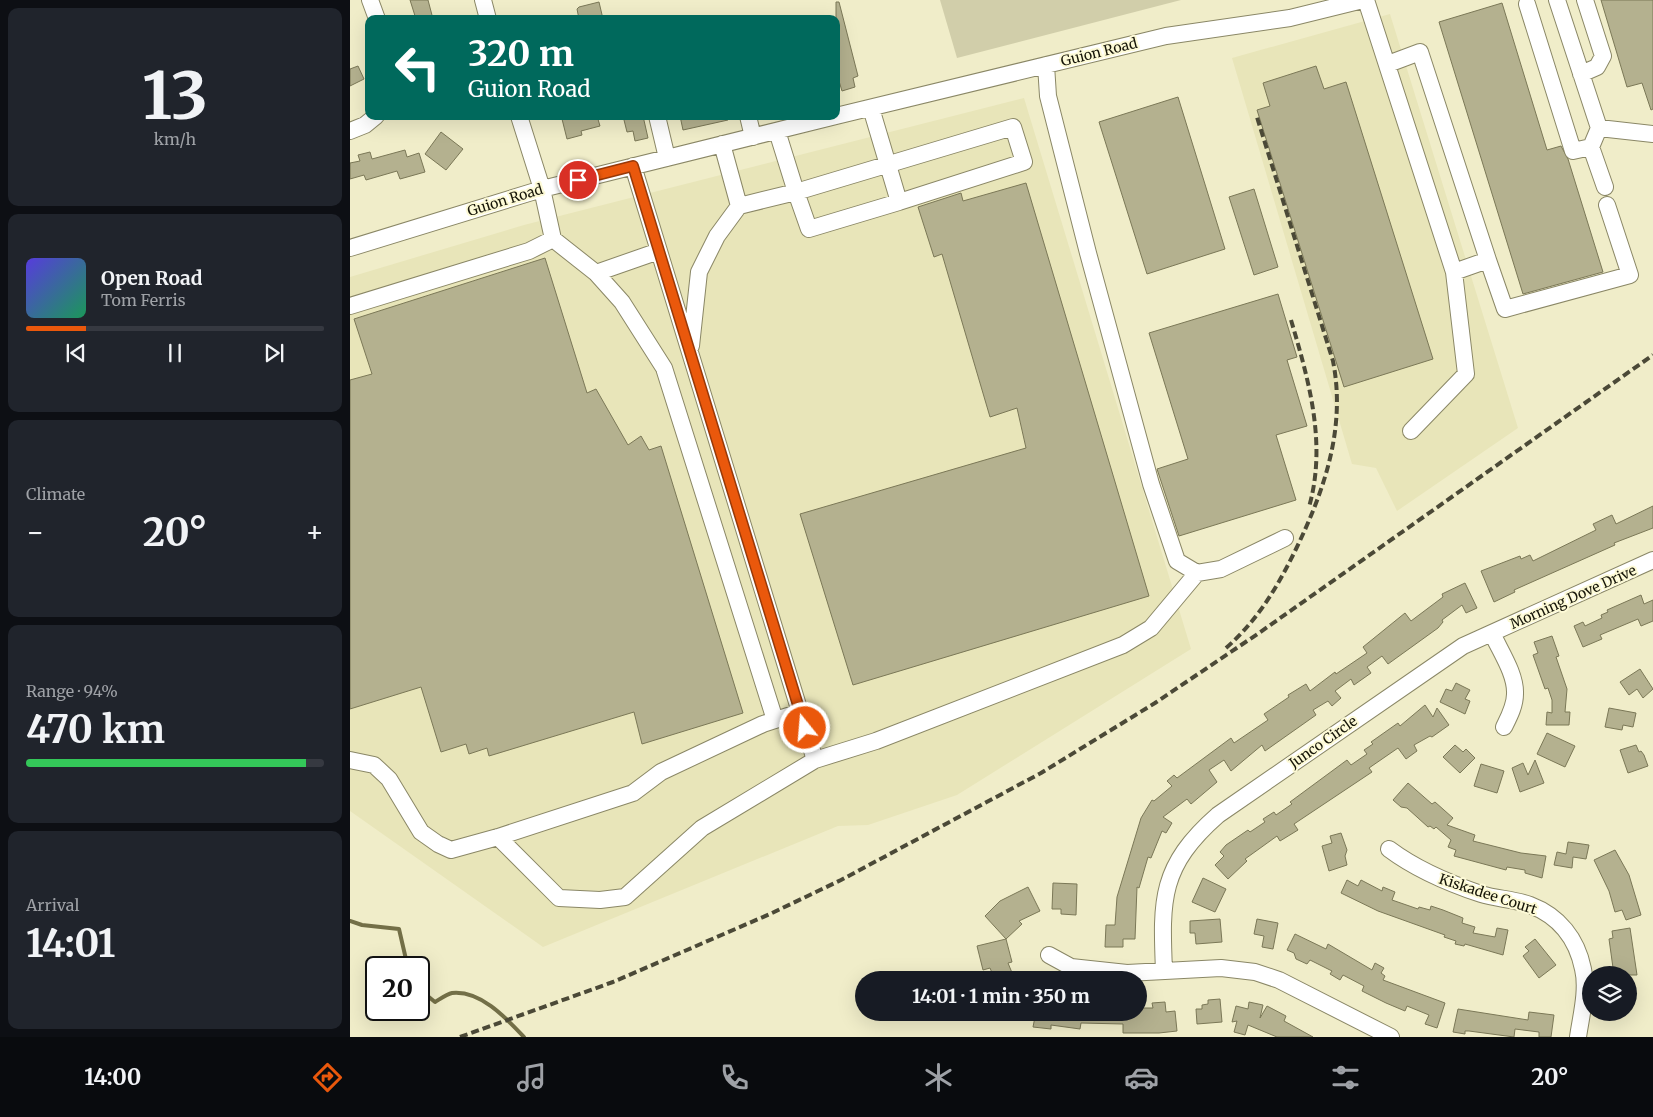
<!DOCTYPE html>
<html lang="en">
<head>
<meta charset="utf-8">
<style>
	body { margin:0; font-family:Merriweather,serif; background:#20242c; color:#f1f3f6; height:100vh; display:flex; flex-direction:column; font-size:19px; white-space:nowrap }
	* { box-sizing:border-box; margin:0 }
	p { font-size:16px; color:#9ea1a6 }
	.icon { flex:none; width:28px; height:28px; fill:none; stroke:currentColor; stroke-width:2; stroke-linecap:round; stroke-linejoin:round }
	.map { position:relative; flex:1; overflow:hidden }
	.sheet { display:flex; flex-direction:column; gap:8px; padding:8px; background:#0d0f14; width:350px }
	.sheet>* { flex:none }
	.guide { position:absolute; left:15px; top:15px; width:475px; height:105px; border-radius:10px; box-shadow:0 5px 20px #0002; background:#00695c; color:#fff; overflow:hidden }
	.tools { position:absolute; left:1232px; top:966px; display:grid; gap:10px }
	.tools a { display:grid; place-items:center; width:55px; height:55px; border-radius:50%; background:#171b24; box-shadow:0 5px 20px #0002; font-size:25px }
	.speed { position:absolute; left:15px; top:956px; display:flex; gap:10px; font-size:25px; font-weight:700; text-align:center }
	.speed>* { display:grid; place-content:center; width:65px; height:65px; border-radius:50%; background:#171b24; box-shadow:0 5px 20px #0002; line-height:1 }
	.speed .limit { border:2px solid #111; border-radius:8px; background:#fff; color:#111 }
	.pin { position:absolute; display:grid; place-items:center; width:42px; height:42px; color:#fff; margin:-21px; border:2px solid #fff; border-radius:50%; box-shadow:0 1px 5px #0007 }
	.me { position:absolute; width:55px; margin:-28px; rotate:343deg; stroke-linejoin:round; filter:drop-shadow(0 0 4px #0008) }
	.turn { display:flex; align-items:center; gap:18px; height:105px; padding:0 20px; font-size:22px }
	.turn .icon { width:65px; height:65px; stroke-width:2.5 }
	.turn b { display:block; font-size:35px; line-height:42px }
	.big { font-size:38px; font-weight:700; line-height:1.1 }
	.sheet .tile { flex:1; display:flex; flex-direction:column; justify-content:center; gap:8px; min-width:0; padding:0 18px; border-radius:10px; background:#20242c }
	.sheet .dial { align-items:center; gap:0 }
	.dial b { font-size:65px; line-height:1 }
	.song { display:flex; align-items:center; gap:15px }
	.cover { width:60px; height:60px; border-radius:8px; background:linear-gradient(135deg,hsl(250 70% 55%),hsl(150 70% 35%)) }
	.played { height:5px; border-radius:2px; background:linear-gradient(90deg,#ea580c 20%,#363941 20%) }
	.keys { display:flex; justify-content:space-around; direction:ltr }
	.heat { display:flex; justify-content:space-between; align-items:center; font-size:28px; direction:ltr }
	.charge { height:8px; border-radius:4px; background:linear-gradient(90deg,#34c759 94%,#363941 0) }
	.trip { position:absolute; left:505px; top:971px; width:292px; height:50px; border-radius:25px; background:#171b24; box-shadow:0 5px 20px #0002; font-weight:700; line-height:50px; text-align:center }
	.tab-bar { display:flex; height:80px; justify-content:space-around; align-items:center; background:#090b0e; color:#9ea1a6 }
	.tab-bar .icon { width:35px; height:35px }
	.tab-bar .active { color:#ea580c }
	.tab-bar b { font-size:22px; color:#f1f3f6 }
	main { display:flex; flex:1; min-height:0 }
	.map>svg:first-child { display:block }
	.built { fill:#e8e5b9 }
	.green { fill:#d1ceaa }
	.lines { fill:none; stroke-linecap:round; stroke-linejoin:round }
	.stream { stroke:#736f47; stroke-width:4 }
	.building { fill:#b4b18f; stroke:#7b7857 }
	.minor-casing { stroke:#8a8766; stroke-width:18 }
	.minor { stroke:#fff; stroke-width:16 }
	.rail { stroke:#4b4937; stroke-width:4; stroke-dasharray:8 4; stroke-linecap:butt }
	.route-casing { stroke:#983908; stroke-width:12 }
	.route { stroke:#ea580c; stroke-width:9 }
	.labels { text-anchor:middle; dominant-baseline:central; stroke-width:4; stroke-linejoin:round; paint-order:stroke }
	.street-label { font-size:14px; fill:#161508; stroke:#fdfad6 }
</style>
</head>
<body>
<main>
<section class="sheet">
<div class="tile dial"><b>13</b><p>km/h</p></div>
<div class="tile">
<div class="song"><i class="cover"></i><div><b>Open Road</b><p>Tom Ferris</p></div></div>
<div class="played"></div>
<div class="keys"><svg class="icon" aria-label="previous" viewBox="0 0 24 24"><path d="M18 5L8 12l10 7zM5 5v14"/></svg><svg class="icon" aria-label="pause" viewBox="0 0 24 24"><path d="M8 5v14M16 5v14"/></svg><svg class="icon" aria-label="next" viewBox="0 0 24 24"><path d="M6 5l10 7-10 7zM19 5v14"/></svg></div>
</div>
<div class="tile"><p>Climate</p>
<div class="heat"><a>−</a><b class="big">20°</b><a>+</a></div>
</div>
<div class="tile"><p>Range · 94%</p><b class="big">470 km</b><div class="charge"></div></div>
<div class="tile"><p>Arrival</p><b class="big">14:01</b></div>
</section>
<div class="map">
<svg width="1303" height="1037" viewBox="0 0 1303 1037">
	<rect width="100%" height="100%" fill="#f0edc9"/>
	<path class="built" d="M1040,14L1168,428L1047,511L1026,468L1002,464L882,58Z
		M674,98L841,649L607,795L518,825L488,826L193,947L0,811V277L174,225Z"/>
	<path class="green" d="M590,0H831L607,58Z"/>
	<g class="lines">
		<path class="stream" d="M0,921L12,925L49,929L58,968
			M69,989L85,1002C90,999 97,994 102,993C131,990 157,1019 174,1037"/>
	</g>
	<path class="building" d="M60,0H78L83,19H66Z
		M1251,0H1303V109L1301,110L1292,83L1277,87Z
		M249,2L253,19H229L227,9L229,7Z
		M486,2H489L508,76L503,78L505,87L492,91L486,71Z
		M1152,3L1197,150L1211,146L1218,159L1253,272L1173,294L1089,22Z
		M8,66L14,79L0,86V69Z
		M966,66L974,89L996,82L1083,359L994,387L907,110L920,106L913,83Z
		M828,97L875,249L797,274L749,122Z
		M223,116H247L250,126L231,131L232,135L217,139L212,119Z
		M273,116H293L298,138L285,141L283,131L277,132Z
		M330,116H378V120L333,130Z
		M91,132L113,149L96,170L75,154Z
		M55,150L57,157L69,153L75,172L50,179L47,171L16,180L14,175L0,179V163L10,161L8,155L20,152L22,159Z
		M676,183L799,596L503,685L450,514L676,448L667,408L640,417L592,254L584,257L568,207L611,193L613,201Z
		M904,189L928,267L904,275L879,197Z
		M195,258L237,393L246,389L278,445L291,436L299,450L311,446L393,713L292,744L284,712L139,756L137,748L119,754L116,744L91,752L71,687L0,709V380L22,374L4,319Z
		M928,294L947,357L937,360L957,426L926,435L946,500L829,536L807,469L838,459L799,333Z
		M1303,506V528L1264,543L1265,545L1164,590L1165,592L1144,602L1131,571L1170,556L1171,559L1180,555L1183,561L1246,530L1243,524L1262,515L1266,524Z
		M1115,583L1127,608L1116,613L1112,605L1092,620L1093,622L1088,628L1038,664L1032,656L1017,667L1021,673L1004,685L1001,679L985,691L991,698L982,706L978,701L963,710L966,715L915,751L912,745L881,771L874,760L859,770L867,782L841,804L837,799L813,817L822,823L816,833L812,831L801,858L798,857L789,888L787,887L785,939H773V947H755L756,925H765L767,897L791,818L802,800L804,801L822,786L817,781L824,775L827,778L881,738L884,743L918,720L914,714L939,697L938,695L956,684L960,691L985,672L986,674L1017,653L1013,647L1055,613L1061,621L1093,597L1092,594Z
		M1291,595L1294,604L1303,600V621L1291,626L1288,619L1250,635L1252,639L1233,647L1224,626L1233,622L1235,626L1252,618L1251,615L1258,612L1257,610Z
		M1202,636L1209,656L1206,657L1217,689L1215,712H1220L1219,725H1196L1197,712L1202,713V700L1198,688L1195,689L1183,655L1188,653L1184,642Z
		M1290,669L1303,689L1293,698L1287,689L1279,695L1270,682Z
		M1106,683L1120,690L1115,699L1120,701L1115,714L1090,702L1096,689L1102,691Z
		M1075,705L1083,717L1087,708L1099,725L1082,737L1080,736L1064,745L1067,751L1056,759L1048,748L1019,768L1022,772L944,824L948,830L930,841L927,836L895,859L897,861L878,879L865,865L874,856L870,852L876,845L898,830L900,832L915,822L913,819L924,812L926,815L942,804L940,802L997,760L1001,765L1017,754L1014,750L1023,744L1021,742L1048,723L1050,726Z
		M1259,708L1286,713L1283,727L1273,725L1272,730L1255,727Z
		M1197,733L1225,746L1215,767L1187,754Z
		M1105,745L1113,752L1116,749L1125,758L1110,773L1093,757Z
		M1286,745L1289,752L1291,751L1294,755L1298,766L1278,773L1270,750Z
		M1185,760L1194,783L1170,792L1162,768L1173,763L1178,775Z
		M1131,764L1154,771L1147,793L1124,786Z
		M1058,783L1082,804L1085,802L1103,818L1097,825L1125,835L1123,841L1171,853L1196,856L1192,878L1175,873V870L1157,867L1156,870L1104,856L1106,850L1098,847L1101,840L1086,827L1084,829L1080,826L1078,827L1057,808L1051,807L1043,800Z
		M991,833L997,850L995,856L997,865L979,871L972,846L982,843L980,836Z
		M1218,842L1239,845L1236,859L1223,857L1222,868L1204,865L1207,852L1216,854Z
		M1265,850L1279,875L1291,915L1276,920L1272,910L1265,912L1259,891L1244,860Z
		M853,878L876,889L865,912L842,902Z
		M997,880L1008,886L1011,880L1032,891L1033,887L1045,892L1042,900L1068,909L1069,907L1080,910L1081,906L1093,910L1113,918L1112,923L1125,927L1123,933L1145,937L1147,928L1158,930L1153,955L1115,944L1114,946L1105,944L1106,941L1094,937L1095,935L1028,911L991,893Z
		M703,883L727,884L726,915L711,914V909H702Z
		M678,887L690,911L669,921L672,924L656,939L635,916L650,901Z
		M870,919L872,942L846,944L845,933H840V921Z
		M907,919L928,923L923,949L912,947L914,936L904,934Z
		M1280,928L1287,975H1264L1259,939L1263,938L1262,931Z
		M945,934L976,949L978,944L1022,970L1025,963L1034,968L1031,973L1035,976L1033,980L1095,1003L1087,1028L1075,1024L1079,1015L1057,1006L1055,1011L1036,1003L1012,991L1014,986L993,975L990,980L980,974L982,971L960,960L957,964L946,959L944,953L937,950Z
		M656,939L662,962L658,963L665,980H645L640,968L633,970L627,946Z
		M1185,939L1206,965L1189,978L1173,956L1179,951L1175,947Z
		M870,999L872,1022L847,1024L846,1009H852V1005L858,1004V1000Z
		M815,1002L816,1012L825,1011L827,1031L809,1033H773V1024L731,1023L730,1029L701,1025V1029L683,1027L686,1012H789V1008H803L802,1003Z
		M899,1002L913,1005L910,1018L917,1006L936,1016L934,1021L963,1037H927L898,1025L895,1035L884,1032L887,1021L882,1022L886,1006L898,1009Z
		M1108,1009L1178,1020L1179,1012L1204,1015L1201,1037H1189V1032L1165,1029L1164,1037L1119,1031H1115V1034L1103,1032Z"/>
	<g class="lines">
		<defs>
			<path id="minor" d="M20,0L27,19
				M133,0L138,19
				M1016,0L1104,272L1138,260L1155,309L1280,275L1257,205
				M1207,0L1249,128L1241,147L1255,187
				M1177,4L1223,151L1241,147
				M1038,64L1070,52L1138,260
				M696,65L698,96L738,253L801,484L827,561L847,573L871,569L935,538
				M1231,74L1247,67L1253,56L1235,0
				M169,116L192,189L203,239L246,273L272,302L314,368L425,720
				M307,116L317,158
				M398,116L403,137
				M486,116L816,36L940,18L1013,0
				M1249,128L1303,134
				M0,131L15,125L26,116
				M427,131L446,192L663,127L674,162L549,202L521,108
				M372,144L389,206L446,192L459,229L549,202
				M0,248L192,189L486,116
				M246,273L309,251
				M0,306L179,251L203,239
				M341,346L349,272L367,236L389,206
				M1061,431L1116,374L1104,272
				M1142,633C1150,651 1166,674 1165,694C1165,706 1159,717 1154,727
				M0,760L24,765L39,779L71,832L88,844L101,850L148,837L283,793L311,772L413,724L450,712L283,166
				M465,760L526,741L773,645L801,628L847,573
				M148,837L209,898L250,900L275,897L352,828L465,760L450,712
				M1039,849C1067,870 1098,883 1131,894C1147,899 1164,899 1180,905C1209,916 1227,939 1233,969C1238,990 1231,1016 1228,1037
				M699,955L721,967L777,973L871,968L905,972L929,980L1041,1037
				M814,971C811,899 810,866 868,815L1113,646L1303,560"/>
		</defs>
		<use href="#minor" class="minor-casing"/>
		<use href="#minor" class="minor"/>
		<path class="rail" d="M941,320C959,381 977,444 959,507
			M876,648C908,620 928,586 946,549C975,489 996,427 983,361L906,114
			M110,1037L263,982L420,914L491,880L691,773L805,703L909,633L1303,355"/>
	</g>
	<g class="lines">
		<defs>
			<path id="route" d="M228,180L283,166L455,728"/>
		</defs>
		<use href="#route" class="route-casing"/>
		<use href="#route" class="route"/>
	</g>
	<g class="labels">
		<g class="street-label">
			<text transform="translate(749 52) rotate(-14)">Guion Road</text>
			<text transform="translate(155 200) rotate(-17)">Guion Road</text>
			<text transform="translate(1223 597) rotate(-24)">Morning Dove Drive</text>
			<text transform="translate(973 742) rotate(-35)">Junco Circle</text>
			<text transform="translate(1138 894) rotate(18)">Kiskadee Court</text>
		</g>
	</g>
</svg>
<div class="tools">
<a><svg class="icon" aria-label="layers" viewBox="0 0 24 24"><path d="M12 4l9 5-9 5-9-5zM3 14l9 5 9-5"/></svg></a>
</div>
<div class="speed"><div class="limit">20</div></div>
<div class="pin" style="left:228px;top:180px;background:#d93025"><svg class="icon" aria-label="arrive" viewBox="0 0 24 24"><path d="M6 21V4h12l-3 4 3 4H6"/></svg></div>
<svg class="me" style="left:455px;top:728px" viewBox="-20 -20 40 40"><circle r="17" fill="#ea580c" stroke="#fff" stroke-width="3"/><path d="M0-11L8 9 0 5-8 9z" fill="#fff"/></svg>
<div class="trip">14:01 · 1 min · 350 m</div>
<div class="guide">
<div class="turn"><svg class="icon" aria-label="left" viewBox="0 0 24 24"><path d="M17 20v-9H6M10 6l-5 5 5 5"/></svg><div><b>320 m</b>Guion Road</div></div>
</div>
</div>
</main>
<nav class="tab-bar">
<b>14:00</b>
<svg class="icon active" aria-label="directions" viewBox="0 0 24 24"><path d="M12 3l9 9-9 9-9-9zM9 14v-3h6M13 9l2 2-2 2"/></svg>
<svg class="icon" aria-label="music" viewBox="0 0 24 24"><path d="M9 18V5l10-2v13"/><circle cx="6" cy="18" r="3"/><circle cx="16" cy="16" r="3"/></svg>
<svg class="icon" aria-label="phone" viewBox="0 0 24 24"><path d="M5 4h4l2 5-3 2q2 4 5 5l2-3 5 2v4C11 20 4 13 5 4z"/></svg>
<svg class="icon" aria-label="climate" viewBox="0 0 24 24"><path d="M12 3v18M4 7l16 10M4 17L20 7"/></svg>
<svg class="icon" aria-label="car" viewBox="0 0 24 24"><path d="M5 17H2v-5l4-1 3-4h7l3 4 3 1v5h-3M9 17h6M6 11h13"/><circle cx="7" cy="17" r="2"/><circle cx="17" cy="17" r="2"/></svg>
<svg class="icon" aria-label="filters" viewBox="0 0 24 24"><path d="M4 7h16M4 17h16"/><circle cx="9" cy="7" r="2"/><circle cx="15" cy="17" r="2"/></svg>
<b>20°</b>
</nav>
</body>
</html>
